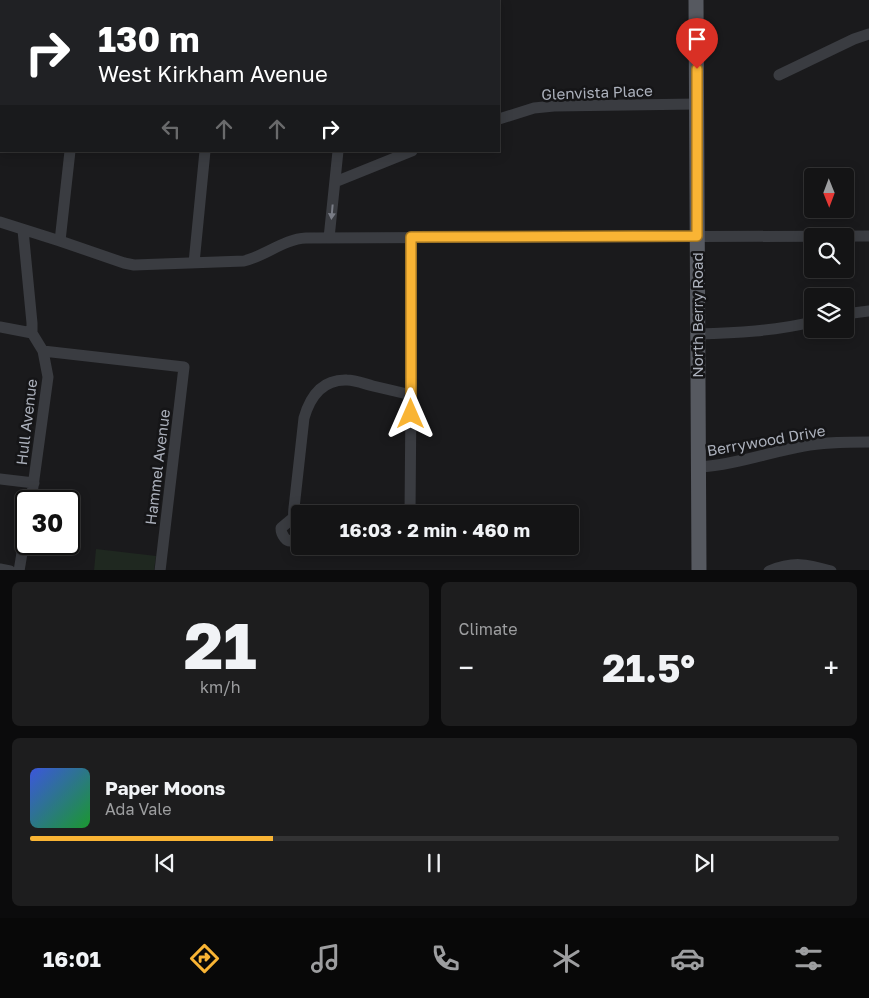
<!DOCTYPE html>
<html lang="en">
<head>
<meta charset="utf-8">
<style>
	body { margin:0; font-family:"Golos Text",sans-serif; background:#1d1d1e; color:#f1f3f6; height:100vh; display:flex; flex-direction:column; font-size:19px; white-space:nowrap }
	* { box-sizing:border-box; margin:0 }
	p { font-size:16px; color:#9d9ea0 }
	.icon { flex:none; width:28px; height:28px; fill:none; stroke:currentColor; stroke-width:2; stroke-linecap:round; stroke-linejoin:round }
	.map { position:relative; height:570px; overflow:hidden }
	.panel { display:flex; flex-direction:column; gap:12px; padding:12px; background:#0b0b0c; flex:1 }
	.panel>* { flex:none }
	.hud { position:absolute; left:0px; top:0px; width:500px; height:152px; box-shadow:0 2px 12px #0003,0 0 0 1px #333334; background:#202124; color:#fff; overflow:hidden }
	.needle { width:32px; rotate:179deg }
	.fabs { position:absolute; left:804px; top:168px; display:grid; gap:10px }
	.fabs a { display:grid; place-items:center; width:50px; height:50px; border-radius:5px; background:#141415; box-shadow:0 2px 12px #0003,0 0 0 1px #333334; font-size:25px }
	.speed { position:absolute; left:15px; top:490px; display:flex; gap:10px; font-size:25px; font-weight:700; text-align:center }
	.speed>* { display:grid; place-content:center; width:65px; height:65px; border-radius:50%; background:#141415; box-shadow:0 2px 12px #0003,0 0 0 1px #333334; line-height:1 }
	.speed .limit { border:2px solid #111; border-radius:8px; background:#fff; color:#111 }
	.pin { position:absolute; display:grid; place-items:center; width:42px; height:42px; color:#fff; margin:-51px -21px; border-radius:50% 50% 50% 0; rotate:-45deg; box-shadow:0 0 5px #0007 }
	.pin .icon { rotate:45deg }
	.me { position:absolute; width:55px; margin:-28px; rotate:0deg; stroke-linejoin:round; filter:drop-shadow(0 0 4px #0008) }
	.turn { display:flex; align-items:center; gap:18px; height:105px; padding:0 15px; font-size:22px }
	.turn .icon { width:65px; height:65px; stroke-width:2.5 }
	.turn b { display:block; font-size:35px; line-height:42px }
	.lanes { display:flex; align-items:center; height:48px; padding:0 15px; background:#0003; justify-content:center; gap:25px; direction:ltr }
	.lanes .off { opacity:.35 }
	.big { font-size:38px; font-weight:700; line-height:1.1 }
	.panel .widget { flex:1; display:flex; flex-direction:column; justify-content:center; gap:8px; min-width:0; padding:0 18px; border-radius:8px; background:#1d1d1e }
	.panel .dial { align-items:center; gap:0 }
	.dial b { font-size:65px; line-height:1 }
	.song { display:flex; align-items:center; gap:15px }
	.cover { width:60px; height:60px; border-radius:8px; background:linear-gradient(135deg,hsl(230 70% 55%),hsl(130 70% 35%)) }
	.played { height:5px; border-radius:2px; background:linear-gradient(90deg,#f9b434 30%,#333334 30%) }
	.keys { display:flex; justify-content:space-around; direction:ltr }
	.heat { display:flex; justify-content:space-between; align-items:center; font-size:28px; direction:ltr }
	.panel .tiles { flex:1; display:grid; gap:12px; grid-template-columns:1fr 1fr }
	.widget:last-child { grid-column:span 2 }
	.trip { position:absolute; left:291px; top:505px; width:288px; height:50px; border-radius:5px; background:#141415; box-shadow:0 2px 12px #0003,0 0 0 1px #333334; font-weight:700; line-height:50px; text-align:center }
	.tabs { display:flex; height:80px; justify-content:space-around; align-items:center; background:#080808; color:#9d9ea0 }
	.tabs .icon { width:35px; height:35px }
	.tabs .selected { color:#f9b434 }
	.tabs b { font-size:22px; color:#f1f3f6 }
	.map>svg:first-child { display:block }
	.green { fill:#1f2820 }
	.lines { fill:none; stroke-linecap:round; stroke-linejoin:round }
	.minor { stroke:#3a3c41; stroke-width:11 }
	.major { stroke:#565960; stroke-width:15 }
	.oneway { fill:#797c85 }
	.route-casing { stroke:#a27522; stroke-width:12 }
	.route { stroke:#f9b434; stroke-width:9 }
	.labels { text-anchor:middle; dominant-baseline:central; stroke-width:5; stroke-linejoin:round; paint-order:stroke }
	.street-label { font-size:15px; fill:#acb1bc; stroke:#151517 }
</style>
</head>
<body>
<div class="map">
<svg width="869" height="571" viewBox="0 0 869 571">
	<rect width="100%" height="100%" fill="#1a1a1c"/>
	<path class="green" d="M263,0H478L474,1H263Z
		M96,549L156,556L154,570L94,571Z"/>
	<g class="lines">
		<path class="minor" d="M103,1L104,0
			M485,1L488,0
			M0,23H1
			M779,75L854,39L869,34
			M499,119L534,108L554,106L697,104
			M335,182L412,151
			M0,222L60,241L124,263L134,265L244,261C265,256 284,239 306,238L869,236
			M23,230L32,323V333L43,351L48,377L31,501
			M329,238L338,151
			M60,241L70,151
			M194,263L205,151
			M845,314L869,311
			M0,327L32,333
			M697,334C736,333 775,331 812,322
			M43,351L184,367L160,571
			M699,467C735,465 769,452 804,446C826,442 847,442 869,442
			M0,479L34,483
			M410,514L411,395V237
			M293,518L281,528C281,534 286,544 294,540C296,539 298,537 300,535
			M300,527C293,522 293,516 294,508L304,418C310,397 322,379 347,380C355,380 365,384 373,386C386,389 399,392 411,395
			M0,569L10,571
			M19,571L26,529
			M769,571C794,561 806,564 831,571"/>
		<path class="major" d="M696,0L699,571"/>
	</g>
	<defs><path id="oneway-solid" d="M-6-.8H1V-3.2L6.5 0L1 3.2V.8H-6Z" transform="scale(1.25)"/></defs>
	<use class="oneway" href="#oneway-solid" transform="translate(332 212) rotate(95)"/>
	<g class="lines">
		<defs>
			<path id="route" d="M411,414V237L697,236V69"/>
		</defs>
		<use href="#route" class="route-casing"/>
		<use href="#route" class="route"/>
	</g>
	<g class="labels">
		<g class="street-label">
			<text transform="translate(597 92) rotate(-2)">Glenvista Place</text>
			<text transform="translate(697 315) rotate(-90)">North Berry Road</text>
			<text transform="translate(26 422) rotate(-83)">Hull Avenue</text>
			<text transform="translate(766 440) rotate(-10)">Berrywood Drive</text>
			<text transform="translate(157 467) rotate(-83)">Hammel Avenue</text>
		</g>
	</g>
</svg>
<div class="fabs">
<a><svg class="needle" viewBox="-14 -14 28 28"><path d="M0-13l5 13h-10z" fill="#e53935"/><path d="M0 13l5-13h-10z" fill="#9d9ea0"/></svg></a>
<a><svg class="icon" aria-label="search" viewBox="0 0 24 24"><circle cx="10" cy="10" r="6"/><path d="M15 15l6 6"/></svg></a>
<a><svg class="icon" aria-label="layers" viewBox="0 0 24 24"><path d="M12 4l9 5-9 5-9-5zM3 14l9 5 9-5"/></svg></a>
</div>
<div class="speed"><div class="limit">30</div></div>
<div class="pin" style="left:697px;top:69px;background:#d93025"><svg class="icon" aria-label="arrive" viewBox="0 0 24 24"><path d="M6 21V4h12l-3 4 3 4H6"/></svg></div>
<svg class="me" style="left:411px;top:414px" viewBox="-20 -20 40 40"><path d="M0-17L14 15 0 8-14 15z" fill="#f9b434" stroke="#fff" stroke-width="4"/></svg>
<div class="trip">16:03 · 2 min · 460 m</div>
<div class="hud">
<div class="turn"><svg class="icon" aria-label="right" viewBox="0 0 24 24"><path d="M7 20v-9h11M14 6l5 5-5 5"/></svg><div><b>130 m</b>West Kirkham Avenue</div></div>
<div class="lanes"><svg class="icon off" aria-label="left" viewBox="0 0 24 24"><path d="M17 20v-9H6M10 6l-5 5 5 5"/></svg><svg class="icon off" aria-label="ahead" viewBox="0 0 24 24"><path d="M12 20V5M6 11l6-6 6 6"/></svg><svg class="icon off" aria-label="ahead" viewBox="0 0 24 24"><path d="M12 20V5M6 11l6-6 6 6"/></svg><svg class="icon" aria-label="right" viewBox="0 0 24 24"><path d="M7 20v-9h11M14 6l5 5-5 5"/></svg></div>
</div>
</div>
<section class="panel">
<div class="tiles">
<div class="widget dial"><b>21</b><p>km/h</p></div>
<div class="widget"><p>Climate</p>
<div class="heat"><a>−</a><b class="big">21.5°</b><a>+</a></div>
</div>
<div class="widget">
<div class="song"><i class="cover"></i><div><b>Paper Moons</b><p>Ada Vale</p></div></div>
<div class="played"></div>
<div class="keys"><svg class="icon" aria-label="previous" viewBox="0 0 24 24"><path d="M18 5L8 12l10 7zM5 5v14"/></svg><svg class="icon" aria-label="pause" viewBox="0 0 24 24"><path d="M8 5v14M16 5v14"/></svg><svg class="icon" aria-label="next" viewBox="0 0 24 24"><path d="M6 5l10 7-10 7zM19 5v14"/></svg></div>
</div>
</div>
</section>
<nav class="tabs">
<b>16:01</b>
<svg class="icon selected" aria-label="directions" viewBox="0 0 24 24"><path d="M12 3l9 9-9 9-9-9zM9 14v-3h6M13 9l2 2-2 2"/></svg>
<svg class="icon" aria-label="music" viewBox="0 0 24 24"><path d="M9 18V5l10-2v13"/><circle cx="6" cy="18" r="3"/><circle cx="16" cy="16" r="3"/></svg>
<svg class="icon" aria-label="phone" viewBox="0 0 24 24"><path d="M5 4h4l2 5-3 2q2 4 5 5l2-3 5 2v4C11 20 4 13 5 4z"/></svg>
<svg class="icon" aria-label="climate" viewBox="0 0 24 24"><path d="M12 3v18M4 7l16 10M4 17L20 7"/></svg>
<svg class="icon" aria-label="car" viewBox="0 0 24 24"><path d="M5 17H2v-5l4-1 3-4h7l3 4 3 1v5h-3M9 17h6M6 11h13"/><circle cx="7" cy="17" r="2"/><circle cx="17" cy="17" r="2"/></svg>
<svg class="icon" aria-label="filters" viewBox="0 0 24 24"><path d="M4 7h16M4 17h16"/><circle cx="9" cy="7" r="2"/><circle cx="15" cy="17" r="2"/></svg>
</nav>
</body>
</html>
